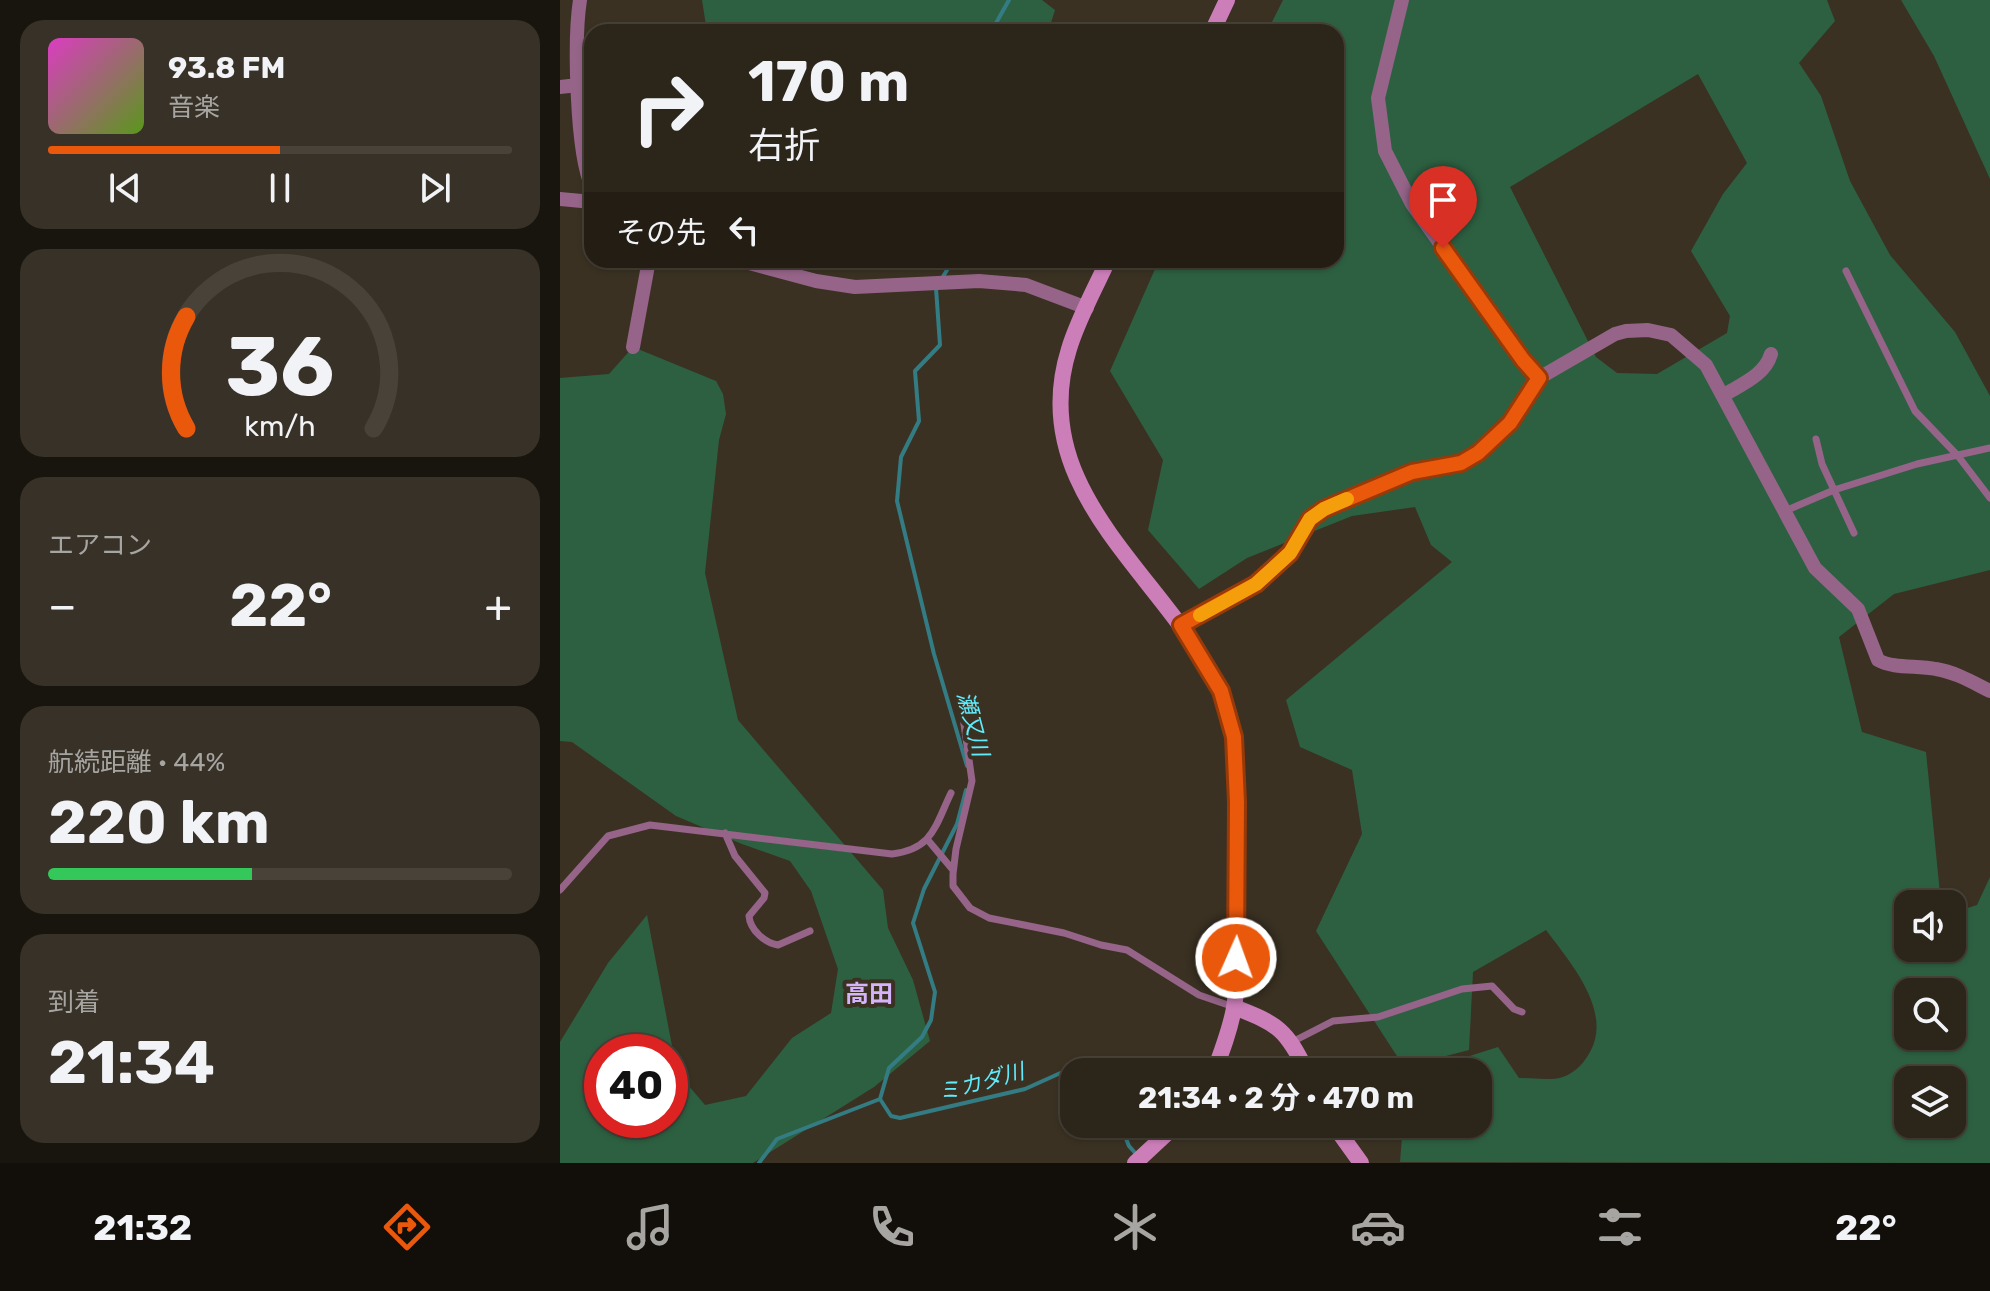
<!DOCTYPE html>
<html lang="ja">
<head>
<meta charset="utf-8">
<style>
	body { margin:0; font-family:Rubik,"Noto Sans JP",sans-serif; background:#383127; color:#f1f3f6; height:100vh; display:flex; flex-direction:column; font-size:30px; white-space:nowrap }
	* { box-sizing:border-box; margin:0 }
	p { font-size:26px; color:#a6a5a2 }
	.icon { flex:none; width:44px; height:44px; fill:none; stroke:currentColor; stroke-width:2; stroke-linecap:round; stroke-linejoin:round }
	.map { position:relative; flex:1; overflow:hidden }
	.drawer { display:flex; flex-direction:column; gap:20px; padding:20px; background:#18140e; width:560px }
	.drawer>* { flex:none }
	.top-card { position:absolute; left:24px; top:24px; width:760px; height:244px; border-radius:24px; box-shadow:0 2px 6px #0004,0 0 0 2px #484239; background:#2c251a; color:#f1f3f6; overflow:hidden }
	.buttons { position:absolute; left:1334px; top:890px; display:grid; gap:16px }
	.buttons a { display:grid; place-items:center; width:72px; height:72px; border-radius:16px; background:#2c251a; box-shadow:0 2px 6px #0004,0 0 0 2px #484239; font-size:40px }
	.speed { position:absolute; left:24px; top:1034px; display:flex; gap:16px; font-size:40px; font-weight:700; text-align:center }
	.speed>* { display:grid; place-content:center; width:104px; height:104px; border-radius:50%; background:#2c251a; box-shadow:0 2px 6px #0004,0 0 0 2px #484239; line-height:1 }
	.speed .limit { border:12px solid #d22; background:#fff; color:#111 }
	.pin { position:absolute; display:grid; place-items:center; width:68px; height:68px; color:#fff; margin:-82px -34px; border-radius:50% 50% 50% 0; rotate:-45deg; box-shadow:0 0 8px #0007 }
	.pin .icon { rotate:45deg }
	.me { position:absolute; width:88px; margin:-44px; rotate:2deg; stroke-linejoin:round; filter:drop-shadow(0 0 6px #0008) }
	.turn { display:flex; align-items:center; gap:28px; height:168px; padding:0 32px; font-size:36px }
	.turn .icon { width:104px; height:104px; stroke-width:2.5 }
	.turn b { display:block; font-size:56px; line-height:68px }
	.then { display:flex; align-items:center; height:76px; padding:0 32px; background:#0003; gap:16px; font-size:30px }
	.big { font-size:60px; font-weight:700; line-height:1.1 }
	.drawer .widget { flex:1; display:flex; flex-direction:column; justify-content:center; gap:12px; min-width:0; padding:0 28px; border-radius:24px; background:#383127 }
	.drawer .dial { align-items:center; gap:0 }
	.dial svg { height:208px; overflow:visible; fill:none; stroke:#484239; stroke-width:7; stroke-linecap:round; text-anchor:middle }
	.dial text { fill:#f1f3f6; stroke:none }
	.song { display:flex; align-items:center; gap:24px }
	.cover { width:96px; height:96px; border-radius:12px; background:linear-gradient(135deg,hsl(310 70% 55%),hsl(90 70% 35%)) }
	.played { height:8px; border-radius:4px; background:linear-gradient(90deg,#ea580c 50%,#484239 50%) }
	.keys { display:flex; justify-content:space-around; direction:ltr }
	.heat { display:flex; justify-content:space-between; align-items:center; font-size:44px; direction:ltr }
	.charge { height:12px; border-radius:6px; background:linear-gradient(90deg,#34c759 44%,#484239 0) }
	.trip { position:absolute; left:500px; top:1058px; width:432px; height:80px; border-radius:24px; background:#2c251a; box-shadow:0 2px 6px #0004,0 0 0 2px #484239; font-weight:700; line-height:80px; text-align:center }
	.tab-bar { display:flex; height:128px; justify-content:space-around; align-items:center; background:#120f0a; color:#a6a5a2 }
	.tab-bar .icon { width:56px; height:56px }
	.tab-bar .on { color:#ea580c }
	.tab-bar b { font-size:36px; color:#f1f3f6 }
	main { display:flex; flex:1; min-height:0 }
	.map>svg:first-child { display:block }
	.green { fill:#2d6041; fill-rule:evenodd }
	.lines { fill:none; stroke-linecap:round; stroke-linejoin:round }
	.stream { stroke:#347c84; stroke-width:4 }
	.lane { stroke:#956488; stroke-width:7 }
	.street { stroke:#956488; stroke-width:14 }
	.secondary { stroke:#cc7eb9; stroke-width:16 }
	.route-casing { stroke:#983908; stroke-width:20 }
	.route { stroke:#ea580c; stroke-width:14 }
	.slow { stroke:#f59e0b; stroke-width:14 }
	.labels { text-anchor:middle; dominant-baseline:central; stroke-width:8; stroke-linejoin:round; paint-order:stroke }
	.water-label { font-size:22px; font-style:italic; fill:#61eafa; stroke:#3a3122 }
	.quarter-label { font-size:24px; font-weight:bold; fill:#d5b4f9; stroke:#3a3122 }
</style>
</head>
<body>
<main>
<section class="drawer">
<div class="widget">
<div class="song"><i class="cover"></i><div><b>93.8 FM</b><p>音楽</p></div></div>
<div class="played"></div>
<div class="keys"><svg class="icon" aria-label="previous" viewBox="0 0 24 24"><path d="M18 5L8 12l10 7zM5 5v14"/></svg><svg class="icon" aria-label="pause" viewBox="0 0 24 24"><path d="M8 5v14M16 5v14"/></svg><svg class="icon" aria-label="next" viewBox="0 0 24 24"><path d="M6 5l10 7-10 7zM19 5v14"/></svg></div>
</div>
<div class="widget dial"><svg viewBox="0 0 100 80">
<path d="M14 69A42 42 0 1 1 86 69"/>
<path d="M14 69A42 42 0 0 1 14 26" stroke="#ea580c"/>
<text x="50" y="56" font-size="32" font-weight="700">36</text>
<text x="50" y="72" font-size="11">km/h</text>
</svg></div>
<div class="widget"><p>エアコン</p>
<div class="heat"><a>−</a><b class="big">22°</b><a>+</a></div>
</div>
<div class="widget"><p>航続距離 · 44%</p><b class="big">220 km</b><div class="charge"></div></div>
<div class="widget"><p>到着</p><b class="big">21:34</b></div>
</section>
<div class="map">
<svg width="1430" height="1163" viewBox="0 0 1430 1163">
	<rect width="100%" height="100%" fill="#3a3122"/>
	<path class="green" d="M142,0H482L495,10L488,32H147Z
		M723,0H1267L1275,21L1239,63L1261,96L1290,181L1330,255L1395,332L1430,396V570L1334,594L1279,637L1302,732L1366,752L1381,904H1348V948H1392V913L1417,905L1430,877V1163L840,1162L843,1124H918V1072H859L938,1047L959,1078C972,1078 991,1081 1003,1077C1016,1072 1024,1063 1030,1052C1053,1011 1010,962 986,930L913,972L909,1050L844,1067L756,931L802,834L792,770L740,747L726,700L892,562L871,545L855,507L792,516L687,558L639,589L588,530L603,460L550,371L599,260H776V32H707ZM1138,74L1187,163L1163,194L1131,251L1170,316L1167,333L1097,374L1057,373L1036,357L950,187ZM1348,992H1392V1036H1348ZM1348,1080H1392V1124H1348Z
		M1341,0H1430V179L1374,56Z
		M73,347L156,381L163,394L166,414L159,440L145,573L178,720L323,890L328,928L353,980L370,1041L314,1087L193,1163H0V1042L48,963L87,915L117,1072L145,1105L186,1096L232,1038L271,1013L278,969L251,891L230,861L182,844L116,816L12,742L0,741V378L49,374ZM42,1052H110V1120H42Z"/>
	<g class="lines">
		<path class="stream" d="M431,32L449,0
			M381,280L393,260
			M376,288L380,345L355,371L359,421L341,457L337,501L374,654L407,766
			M320,1099L329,1068L362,1037L371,1020L375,992L353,923L364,889L397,824L406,790
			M320,1099L331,1116L340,1118L465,1089L516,1066L535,1072
			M560,1124L569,1146L577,1155
			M199,1163L217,1139L320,1099"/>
		<path class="lane" d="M1286,271L1355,411L1398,456L1430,498
			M1256,439L1262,464L1294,533
			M1225,511L1274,490L1357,464L1430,448
			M403,717L412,781L396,849L393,874V886L410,908L429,918L504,933L541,945L567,950L639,995L674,1007
			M165,833L175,856L205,893L204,898L189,916C190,930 205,943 218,945L250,931
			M367,839L393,870
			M0,890L48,836L90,825L332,854C373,849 375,826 391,793
			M732,1042L773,1021L818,1017L902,989L932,986L954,1009L962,1012"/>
		<path class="street" d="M20,0C14,38 16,153 32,187
			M842,0L818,98L825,151L852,204L963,360L979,378
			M0,87L18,85
			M0,199L32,202
			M178,260L256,281L295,287L419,281L466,285L527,308
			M73,347L89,260
			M1164,395C1182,384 1205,375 1211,354
			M621,625L696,584L730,553L750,519L764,509L852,472L901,463L918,453L950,423L979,378L1055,334L1066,331L1088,330L1111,335L1146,365L1255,568L1298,609L1318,660C1334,669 1357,665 1376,669C1395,672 1412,682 1430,691"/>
		<path class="secondary" d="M652,32L667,0
			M548,260C535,289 518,319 509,349C464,492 606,576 660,689C681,732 677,786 677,832C677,867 678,901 676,936C676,959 678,985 674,1008C670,1030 662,1051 654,1072
			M674,1007C718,1024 726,1029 747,1072
			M773,1124L801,1163
			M575,1163L617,1124"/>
	</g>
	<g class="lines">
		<defs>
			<path id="route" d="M676,958L677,802L674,737L661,691L621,625L696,584L730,553L750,519L764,509L852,472L901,463L918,453L950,423L979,378L963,360L883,248"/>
		</defs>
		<use href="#route" class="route-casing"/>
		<use href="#route" class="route"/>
		<path class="slow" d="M640,615L696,584L730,553L750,519L764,509L787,499"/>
	</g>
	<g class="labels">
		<g class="water-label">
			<text transform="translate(413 724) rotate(75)">瀬又川</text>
			<text transform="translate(421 1082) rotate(-15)">ミカダ川</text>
		</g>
		<g class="quarter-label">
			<text x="309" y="994">高田</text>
		</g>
	</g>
</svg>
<div class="buttons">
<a><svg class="icon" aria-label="sound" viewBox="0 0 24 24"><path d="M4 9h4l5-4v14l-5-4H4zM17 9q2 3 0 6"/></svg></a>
<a><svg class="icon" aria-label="search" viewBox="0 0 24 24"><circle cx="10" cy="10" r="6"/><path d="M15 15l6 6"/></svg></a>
<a><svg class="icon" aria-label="layers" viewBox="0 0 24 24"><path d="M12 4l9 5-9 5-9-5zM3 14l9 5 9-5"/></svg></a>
</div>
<div class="speed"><div class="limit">40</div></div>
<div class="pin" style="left:883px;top:248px;background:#d93025"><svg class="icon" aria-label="arrive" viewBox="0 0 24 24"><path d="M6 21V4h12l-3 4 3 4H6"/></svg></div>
<svg class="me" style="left:676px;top:958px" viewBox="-20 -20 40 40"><circle r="17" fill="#ea580c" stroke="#fff" stroke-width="3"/><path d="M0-11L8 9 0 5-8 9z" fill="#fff"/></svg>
<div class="trip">21:34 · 2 分 · 470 m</div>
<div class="top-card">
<div class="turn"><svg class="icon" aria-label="right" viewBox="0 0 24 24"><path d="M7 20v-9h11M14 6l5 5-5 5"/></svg><div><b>170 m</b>右折</div></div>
<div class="then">その先<svg class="icon" aria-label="left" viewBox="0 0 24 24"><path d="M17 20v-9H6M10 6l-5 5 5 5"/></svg></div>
</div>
</div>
</main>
<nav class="tab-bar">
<b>21:32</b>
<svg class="icon on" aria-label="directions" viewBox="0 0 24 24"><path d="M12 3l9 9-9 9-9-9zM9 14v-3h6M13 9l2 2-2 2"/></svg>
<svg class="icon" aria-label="music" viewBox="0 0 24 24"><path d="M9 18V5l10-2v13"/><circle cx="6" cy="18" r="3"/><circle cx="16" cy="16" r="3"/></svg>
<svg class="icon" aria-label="phone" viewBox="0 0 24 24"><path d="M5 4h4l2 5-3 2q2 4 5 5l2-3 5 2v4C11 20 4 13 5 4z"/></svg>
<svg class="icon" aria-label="climate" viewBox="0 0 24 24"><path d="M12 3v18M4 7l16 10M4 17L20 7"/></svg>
<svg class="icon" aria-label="car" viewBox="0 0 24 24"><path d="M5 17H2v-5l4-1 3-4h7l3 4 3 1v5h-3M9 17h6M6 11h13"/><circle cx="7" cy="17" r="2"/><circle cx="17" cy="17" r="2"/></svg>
<svg class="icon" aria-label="filters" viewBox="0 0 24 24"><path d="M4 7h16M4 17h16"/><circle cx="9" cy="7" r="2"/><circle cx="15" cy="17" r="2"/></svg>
<b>22°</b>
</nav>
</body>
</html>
